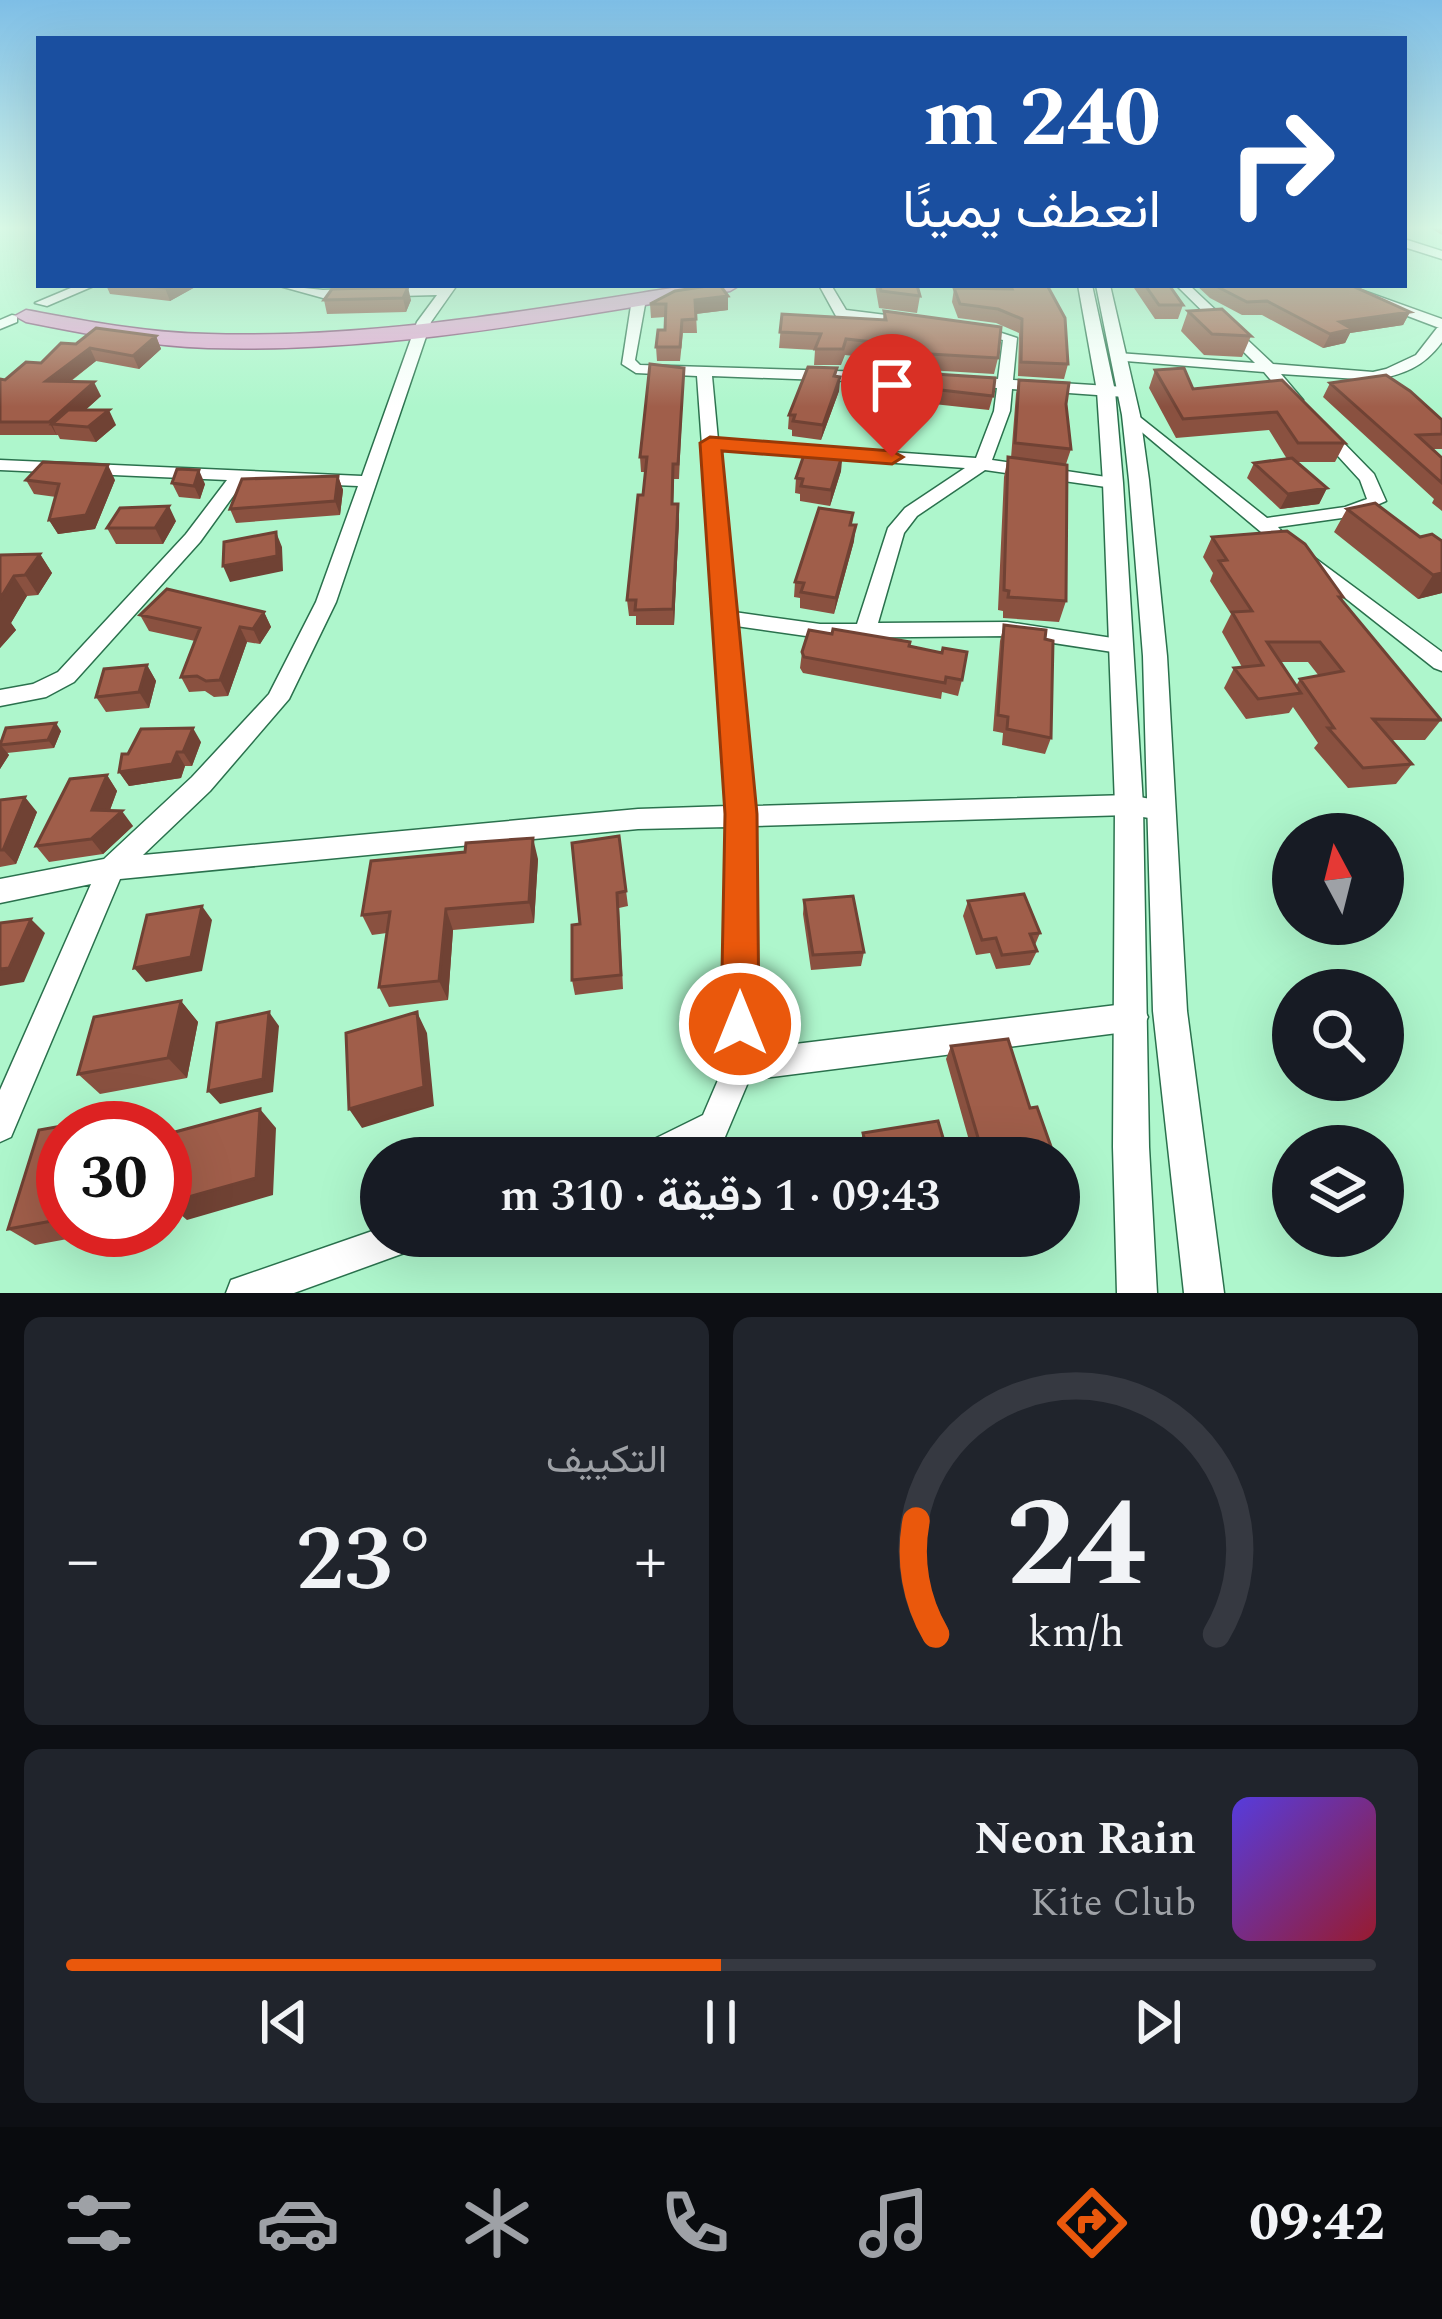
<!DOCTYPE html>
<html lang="ar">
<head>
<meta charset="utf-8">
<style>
	body { margin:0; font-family:Spectral,Vazirmatn,serif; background:#20242c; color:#f1f3f6; direction:rtl; height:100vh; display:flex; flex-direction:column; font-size:45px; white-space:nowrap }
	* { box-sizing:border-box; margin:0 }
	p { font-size:39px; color:#9ea1a6 }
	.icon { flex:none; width:66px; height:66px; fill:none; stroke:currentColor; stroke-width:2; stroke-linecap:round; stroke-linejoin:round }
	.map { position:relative; height:1293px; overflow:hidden; direction:ltr }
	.sheet { display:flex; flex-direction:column; gap:24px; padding:24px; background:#0d0f14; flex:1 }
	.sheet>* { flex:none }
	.hud { position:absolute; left:36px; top:36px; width:1371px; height:252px; border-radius:0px; box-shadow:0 12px 48px #0002; direction:rtl; background:#1a4fa0; color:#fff; overflow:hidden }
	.needle { width:78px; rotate:353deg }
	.tools { position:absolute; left:1272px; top:813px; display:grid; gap:24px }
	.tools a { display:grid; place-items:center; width:132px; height:132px; border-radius:50%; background:#171b24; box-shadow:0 12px 48px #0002; font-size:60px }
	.speed { position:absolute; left:36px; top:1101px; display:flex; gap:24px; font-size:60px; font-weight:700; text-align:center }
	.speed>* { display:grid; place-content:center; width:156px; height:156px; border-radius:50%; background:#171b24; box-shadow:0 12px 48px #0002; line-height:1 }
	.speed .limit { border:18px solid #d22; background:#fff; color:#111 }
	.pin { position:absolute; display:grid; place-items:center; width:102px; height:102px; color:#fff; margin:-123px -51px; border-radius:50% 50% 50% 0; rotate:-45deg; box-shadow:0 0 12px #0007 }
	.pin .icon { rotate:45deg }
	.me { position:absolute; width:132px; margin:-66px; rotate:0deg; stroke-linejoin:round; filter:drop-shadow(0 0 9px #0008) }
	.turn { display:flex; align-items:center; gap:42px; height:252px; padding:0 48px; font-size:54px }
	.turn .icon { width:156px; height:156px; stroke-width:2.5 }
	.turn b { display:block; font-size:84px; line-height:102px }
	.big { font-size:90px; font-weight:600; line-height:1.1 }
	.sheet .card { flex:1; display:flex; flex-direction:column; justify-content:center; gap:18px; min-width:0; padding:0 42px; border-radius:18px; background:#20242c }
	.sheet .dial { align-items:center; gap:0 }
	.dial svg { height:312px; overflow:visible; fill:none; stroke:#363941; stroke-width:7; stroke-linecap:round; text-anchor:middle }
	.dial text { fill:#f1f3f6; stroke:none }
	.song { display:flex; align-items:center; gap:36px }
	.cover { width:144px; height:144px; border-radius:18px; background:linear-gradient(135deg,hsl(250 70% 55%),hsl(350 70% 35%)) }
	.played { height:12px; border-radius:6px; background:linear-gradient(90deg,#ea580c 50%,#363941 50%) }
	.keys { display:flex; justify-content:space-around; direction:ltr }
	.heat { display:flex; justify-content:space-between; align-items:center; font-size:66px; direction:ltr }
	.sheet .tiles { flex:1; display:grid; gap:24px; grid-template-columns:1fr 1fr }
	.card:last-child { grid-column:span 2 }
	.trip { position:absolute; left:360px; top:1137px; width:720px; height:120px; border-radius:60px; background:#171b24; box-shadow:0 12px 48px #0002; font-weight:600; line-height:120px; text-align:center; direction:rtl }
	.dock { display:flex; height:192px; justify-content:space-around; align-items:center; background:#090b0e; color:#9ea1a6 }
	.dock .icon { width:84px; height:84px }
	.dock .current { color:#ea580c }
	.dock b { font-size:54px; color:#f1f3f6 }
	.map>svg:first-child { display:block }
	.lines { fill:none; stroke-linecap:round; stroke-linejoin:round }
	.minor-casing { stroke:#2a714d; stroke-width:3 }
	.tertiary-casing { stroke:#2a714d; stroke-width:3 }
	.primary-casing { stroke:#854d77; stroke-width:3 }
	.minor { fill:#fff; fill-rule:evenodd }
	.tertiary { fill:#fff; fill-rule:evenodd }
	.primary { fill:#e1a5d1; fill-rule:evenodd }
	.wall { fill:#8a5140; fill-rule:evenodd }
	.shaded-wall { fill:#704234 }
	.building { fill:#a05e4a; stroke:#704234; stroke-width:3 }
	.route { fill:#ea580c; stroke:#983908; stroke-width:3 }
</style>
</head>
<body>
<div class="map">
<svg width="1442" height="1293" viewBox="0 0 1442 1293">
	<rect width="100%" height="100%" fill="#aef6cc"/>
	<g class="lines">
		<defs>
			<path id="minor" d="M1404,239L1442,251V259L1404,247Z
				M78,285H96L47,306L35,303Z
				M276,285L323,290L457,285L431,322L336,602L289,699L210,791L143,855L638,809L728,806L697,376L636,373L622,364L632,299L639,295L646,299L635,360L640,365L901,373L909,378L901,383L712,376L718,440L976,458L994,411L997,388L968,387L960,382L968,377L998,379L1003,340L972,332V326L977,325L1017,338L1013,380L1125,387L1133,392L1125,397L1012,389L1010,411L992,460L1113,478L1122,483L1113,488L985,470L917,516L904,533L878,623L1007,622L1119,639L1129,646L1119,653L1007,636L820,638L736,626L753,806L1129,795L1172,803L1175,810L1172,817L1163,820L1129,815L753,826L754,1049L1133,1003L1143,1007L1148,1017L1143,1027L1133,1031L749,1080L725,1137L683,1158H633L638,1147L703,1115L724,1066L728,827L638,829L120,879L11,1137L0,1142V1090L91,884L0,903V879L104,859L192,777L269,694L316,602L358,486L244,481L200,542L74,682L46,697L0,706V690L33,684L58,672L186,534L227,480L0,470V460L362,476L417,322L437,295L323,298ZM719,450L965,468L905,508L888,528L857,624H820L734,612Z
				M819,285H831L846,310L910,318L917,322L910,326L836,316Z
				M1176,285H1189L1273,364L1373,372L1386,369L1416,355L1437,328L1442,327V342C1424,367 1403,375 1373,380L1281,374L1303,400L1295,405L1290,403L1264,372L1113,360V354L1118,353L1255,363Z
				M12,315L17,316V322L0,329V320Z
				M1131,410L1267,518L1345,507L1367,499L1360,480L1316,432L1324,427L1330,429L1374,474L1386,501L1349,517L1278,527L1283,533L1281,537H1267L1125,418V412Z
				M1308,553L1442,652V671L1434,668L1301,563L1298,559L1301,555Z
				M381,1228V1236H423L418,1248L294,1293H226L231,1280Z"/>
			<path id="tertiary" d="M1078,285H1092L1115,391L1123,483L1143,805L1149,1147L1157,1293H1117L1113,1147L1115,805L1103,483L1097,391Z
				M1096,285H1110L1140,415L1149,480L1167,656L1187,1011L1224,1293H1184L1153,1011L1143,656L1129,480L1122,415Z
				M1326,285H1347L1442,319V329Z"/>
			<path id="primary" d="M691,285H740L730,291C557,319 384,353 208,348C147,346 86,334 26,322L15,316L26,310C86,321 146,333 208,334C371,339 531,310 691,285Z"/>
		</defs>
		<use href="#minor" class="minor-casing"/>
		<use href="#tertiary" class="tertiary-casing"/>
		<use href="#primary" class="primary-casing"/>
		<use href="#minor" class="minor"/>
		<use href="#tertiary" class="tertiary"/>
		<use href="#primary" class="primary"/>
	</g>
	<path class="wall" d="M1427,226H1442V235Z
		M106,285H197V286L170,301L110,294Z
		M875,285H917L920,296L917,313L879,308Z
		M1009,285H1047L1068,364L1064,379L1018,376L1019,333L996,323L958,318L952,302L954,288L1008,289Z
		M1132,285H1169L1183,305L1178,319H1155Z
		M1196,285H1350L1410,312L1403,325L1350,333L1345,343L1323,348L1262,315H1242L1210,298Z
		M332,289L411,300L406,312L327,314L324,300Z
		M675,291L728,310L696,314L697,333H683L680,361H657L656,347L665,330V317L651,318L650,304Z
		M884,311L998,358L994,374L877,367L878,359L845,355L841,365H814L815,350L779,348L782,314L883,320Z
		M1188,311L1251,336L1242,357L1204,355L1181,331Z
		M156,336L161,349L139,369L96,361L70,382L101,396L85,410L116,425L96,442L60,439L58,435H0V379L5,380L41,363L76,344Z
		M684,368L679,479H674L673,504L679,520L674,625H636V616H629L627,600L646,472H641L640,457Z
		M837,368L836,377H840L839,391L821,440L792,436V430L788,429L789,415Z
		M1155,370L1193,389L1282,380L1345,443L1335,462H1297L1327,488L1319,504L1280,509L1247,478L1254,463L1287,459L1269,430L1176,438L1149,388Z
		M1019,380L1066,404L1071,449L1066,464L1027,460L1066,601L1059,622L1003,618V611L998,610L1004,477L1008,457L1011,458L1016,394Z
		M871,382L993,396L989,410L869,397Z
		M1330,383L1442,420V449H1432L1442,458V511L1432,503L1434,499L1323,397Z
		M838,455L842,456L841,471L830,506L800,501V494L795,493L796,478Z
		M338,476L343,490L340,515L236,523L230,509Z
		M26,480H115L95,529L58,534L49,520L56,497L34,494Z
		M172,483L205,484L200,499L179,497Z
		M1347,509L1420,537L1442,541V593L1418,599L1334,532Z
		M853,513L852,525L854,541L834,614L800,608V598L794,597L795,582Z
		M176,521L163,544H116L107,528Z
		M1212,537L1343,597L1341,599L1441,720L1425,740H1391L1412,764L1396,784L1348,788L1314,748L1318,743L1293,707L1289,713L1246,719L1224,688L1234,668L1242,667L1222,632L1231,614L1210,581L1213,573L1203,557ZM1281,662H1308L1319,676L1300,679L1296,686Z
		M40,554L52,573L38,595L27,596L11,623L16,630L0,648V555Z
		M264,612L271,627L260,644L247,642L228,696L214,697L205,691L189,692L181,677L195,641L149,631L140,615Z
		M1004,625L1045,639L1051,738L1045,754L1002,745L1003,733L993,731L1000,641Z
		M909,646L962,680L958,696L942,692L941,699L803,673L800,668L802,652Z
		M147,665L156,681L149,708L106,712L96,697Z
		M61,731L54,748L7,753L9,755L0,769V742Z
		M201,742L192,766H185L181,778L129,786L119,772L128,754Z
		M107,775L117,791L110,810L133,826L103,854L49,862L36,846Z
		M0,800L37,812L16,864L0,867Z
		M619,836L628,906L619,908L623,989L575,995L572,980L580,924Z
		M538,859L534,923L453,930L448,1000L389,1007L379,987L387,933L372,935L362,915Z
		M804,900L864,952L861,966L811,970L803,914Z
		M968,901L1040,933L1035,945L1037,951L1030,965L996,969L990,953L976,955L963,916Z
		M181,1001L198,1022L187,1078L100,1094L78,1074Z
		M951,1046L1030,1108L1055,1158H974L946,1059Z
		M63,1128V1230H116L35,1245L8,1229Z
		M863,1133L949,1158H860L858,1151Z"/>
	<path class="shaded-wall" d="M170,285H197V286L170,301L165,288Z
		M408,287L411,300L406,312L403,298Z
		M728,296V310L695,314V300Z
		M1410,312L1403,325L1350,333L1345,343L1323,348L1330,334L1340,322Z
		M156,336L161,349L139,369L133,356Z
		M90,348L96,361L53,394L46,381Z
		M840,377L839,391L821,440L823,425Z
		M94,382L101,396L68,426L52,424L57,436L49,422Z
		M109,410L116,425L96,442L88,427Z
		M842,456L841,471L830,506L831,490Z
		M108,465L115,480L95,529L58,534L49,520Z
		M199,470L205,484L200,499L194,486Z
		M338,476L343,490L340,515L335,501Z
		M1327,488L1319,504L1280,509L1288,494Z
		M678,504L679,520L674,625L673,609Z
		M169,506L176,521L163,544L155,528Z
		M856,525L854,541L834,614L836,598Z
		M276,532L282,547L283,571L230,582L223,566Z
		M40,554L52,573L38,595L25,575Z
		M1442,573V593L1418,599L1433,575Z
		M14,576L27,596L11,623L16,630L0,648V599Z
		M264,612L271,627L260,644L253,629Z
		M240,627L247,642L228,696L220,680Z
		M147,665L156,681L149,708L139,692Z
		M56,723L61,731L54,748L48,740Z
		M193,728L201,742L192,766L183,752Z
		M0,744L9,755L0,769Z
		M177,752L185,766L181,778L129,786L119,772Z
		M107,775L117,791L104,826L92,810Z
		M25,797L37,812L16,864L3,850Z
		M122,811L133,826L103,854L91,839Z
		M533,838L538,859L534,923L529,902Z
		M202,906L212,920L202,971L146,982L134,968Z
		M446,909L453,930L448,1000L439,981Z
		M31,919L45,933L24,982L0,986V969Z
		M181,1001L198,1022L187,1078L168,1058Z
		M269,1012L279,1026L273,1092L220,1104L208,1091Z
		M417,1012L427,1033L434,1106L362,1128L349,1109Z
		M260,1109L276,1128L273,1195L187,1220L167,1203Z
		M118,1116L132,1128H115Z"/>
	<path class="building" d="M141,285H170L165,288Z
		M714,285H720L728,296L695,300L696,319L682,320L680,347H656L658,330H665L666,304H650L675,291Z
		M880,285H917L920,296L881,291Z
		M1010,285H1047L1065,318L1068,364L1021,362L1022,319L998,309L960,304L954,288L1012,289Z
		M1145,285H1169L1183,305H1159Z
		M1214,285H1350L1410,312L1340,322L1352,329L1330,334L1267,301L1247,302Z
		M408,287L403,298L324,300L332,289Z
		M1222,309L1251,336L1212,334L1188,311Z
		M884,311L1001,327L998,358L879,351L882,343L846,339L843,349H815L821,334L780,332L782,314L886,320Z
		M96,328L156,336L133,356L90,348L46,381L94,382L49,422H0V379L5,380L26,362L41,363L61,343L76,344Z
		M650,364L684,368L678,464H673L672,504H678L673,609L635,610L636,600H627L638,495H643L647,457H640Z
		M808,367L837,368L834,376L840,377L823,425L793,421L795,415H789Z
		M1184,368L1193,389L1282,380L1345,443H1298L1277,412L1183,419L1155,370Z
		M874,370L995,378L993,396L871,382Z
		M1386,375L1410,391L1442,420V434L1417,435L1442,458V483L1330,383Z
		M1019,380L1069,383L1066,404L1071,449L1015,443Z
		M68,410H109L88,427L52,424Z
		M807,446L838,448L836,455L842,456L831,490L801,486L803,479L796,478Z
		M1008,457L1067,465L1066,601L1008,597L1009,591L1004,590Z
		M1292,458L1327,488L1288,494L1254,463Z
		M43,462L108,465L86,515L49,520L59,484L26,480Z
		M177,469L199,470L194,486L172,483Z
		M338,476L335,501L230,509L242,479Z
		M1375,503L1420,537L1432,534L1442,541V573L1433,575L1347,509Z
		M169,506L155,528H107L120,508Z
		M819,508L853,513L850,525H856L836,598L801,592L804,583L795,582Z
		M1287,531L1305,544L1343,597H1339L1441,720L1373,719L1412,764L1363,768L1328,728H1334L1300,679L1343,671L1320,642H1267L1301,693L1258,699L1234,668L1263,665L1232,612L1252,611L1219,561L1227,560L1212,537Z
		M276,532L277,556L223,566L224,542Z
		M40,554L25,575L14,576L0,599V555Z
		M167,589L264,612L253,629L240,627L220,680L206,681L197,676L181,677L200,628L140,615Z
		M1004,625L1046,630L1045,639L1053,641L1051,738L1007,729L1008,717L998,715Z
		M833,629L910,642L909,646L942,653L943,648L967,652L962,680L946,677L945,683L804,657L802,652L809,630L832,634Z
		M147,665L139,692L96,697L104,669Z
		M56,723L48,740L0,745L6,728Z
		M193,728L183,752H177L172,764L119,772L122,754H128L141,729Z
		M107,775L92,810L122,811L91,839L36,846L70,779Z
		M25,797L3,850H0V800Z
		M619,836L626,891L617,893L621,975L572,980V925L580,924L572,843Z
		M533,838L529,902L446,909L439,981L379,987L390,912L362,915L371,861L465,852L466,843Z
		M1024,894L1040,933L1030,934L1037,951L1002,955L996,938L982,940L968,901Z
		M853,896L864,952L813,955L804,900Z
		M202,906L191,957L134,968L147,915Z
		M31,919L9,968L0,969V923Z
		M181,1001L168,1058L78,1074L94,1017Z
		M269,1012L263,1079L208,1091L217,1023Z
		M417,1012L424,1087L349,1109L346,1033Z
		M1008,1039L1030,1108L1037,1107L1055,1158H984L951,1046Z
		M260,1109L256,1178L167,1203L175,1132Z
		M118,1116L115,1128H63V1219L8,1229L39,1130Z
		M938,1121L949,1158H869L863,1133Z"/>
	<linearGradient id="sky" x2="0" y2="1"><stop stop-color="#7ebee6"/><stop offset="0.56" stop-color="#dbfbe8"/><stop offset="1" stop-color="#dbfbe8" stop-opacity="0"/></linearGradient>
	<rect width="1442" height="407" fill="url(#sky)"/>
	<path class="route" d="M710,437L892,451L903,457L892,464L722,451L757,814L759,1024L753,1037L740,1042L726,1037L721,1024L725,814L700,443Z"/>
</svg>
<div class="tools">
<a><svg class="needle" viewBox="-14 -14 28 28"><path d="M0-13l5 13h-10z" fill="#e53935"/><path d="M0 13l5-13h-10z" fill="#9ea1a6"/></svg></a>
<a><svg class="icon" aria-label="search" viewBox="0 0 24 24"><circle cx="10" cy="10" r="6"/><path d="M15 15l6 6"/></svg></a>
<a><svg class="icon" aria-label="layers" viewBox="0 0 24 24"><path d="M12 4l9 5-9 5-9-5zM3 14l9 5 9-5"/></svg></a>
</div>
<div class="speed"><div class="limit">30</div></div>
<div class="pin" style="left:892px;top:457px;background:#d93025"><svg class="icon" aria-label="arrive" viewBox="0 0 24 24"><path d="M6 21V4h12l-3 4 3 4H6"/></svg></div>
<svg class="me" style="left:740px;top:1024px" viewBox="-20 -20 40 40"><circle r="17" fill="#ea580c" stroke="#fff" stroke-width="3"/><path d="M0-11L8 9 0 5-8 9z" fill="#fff"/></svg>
<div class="trip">09:43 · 1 دقيقة · 310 m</div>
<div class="hud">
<div class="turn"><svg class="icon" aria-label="right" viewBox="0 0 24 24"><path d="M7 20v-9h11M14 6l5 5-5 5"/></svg><div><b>240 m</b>انعطف يمينًا</div></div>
</div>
</div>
<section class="sheet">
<div class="tiles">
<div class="card dial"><svg viewBox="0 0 100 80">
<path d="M14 69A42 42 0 1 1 86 69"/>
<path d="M14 69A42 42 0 0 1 9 40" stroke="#ea580c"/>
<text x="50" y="56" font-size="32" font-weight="700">24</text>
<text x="50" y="72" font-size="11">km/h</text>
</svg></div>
<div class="card"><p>التكييف</p>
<div class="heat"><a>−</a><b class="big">23°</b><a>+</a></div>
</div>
<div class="card">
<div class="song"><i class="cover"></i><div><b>Neon Rain</b><p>Kite Club</p></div></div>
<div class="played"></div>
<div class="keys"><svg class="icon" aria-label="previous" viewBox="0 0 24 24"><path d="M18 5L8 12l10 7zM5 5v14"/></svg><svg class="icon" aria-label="pause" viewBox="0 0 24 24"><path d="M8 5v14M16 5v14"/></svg><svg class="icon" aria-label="next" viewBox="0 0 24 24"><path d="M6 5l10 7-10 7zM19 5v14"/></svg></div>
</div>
</div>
</section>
<nav class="dock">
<b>09:42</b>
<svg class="icon current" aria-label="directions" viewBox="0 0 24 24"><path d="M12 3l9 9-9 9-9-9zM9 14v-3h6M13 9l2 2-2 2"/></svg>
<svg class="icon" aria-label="music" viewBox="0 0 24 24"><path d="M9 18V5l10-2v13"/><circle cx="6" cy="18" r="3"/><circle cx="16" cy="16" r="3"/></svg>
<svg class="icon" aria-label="phone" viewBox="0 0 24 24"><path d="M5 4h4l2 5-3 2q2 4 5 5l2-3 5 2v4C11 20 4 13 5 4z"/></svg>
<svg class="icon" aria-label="climate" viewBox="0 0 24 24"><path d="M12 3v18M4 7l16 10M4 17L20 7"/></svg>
<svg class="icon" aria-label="car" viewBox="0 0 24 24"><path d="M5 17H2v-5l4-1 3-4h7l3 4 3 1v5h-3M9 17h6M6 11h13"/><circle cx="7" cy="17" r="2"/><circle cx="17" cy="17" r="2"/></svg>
<svg class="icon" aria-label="filters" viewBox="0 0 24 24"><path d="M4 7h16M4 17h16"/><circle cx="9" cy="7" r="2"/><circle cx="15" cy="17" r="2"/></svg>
</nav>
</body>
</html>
